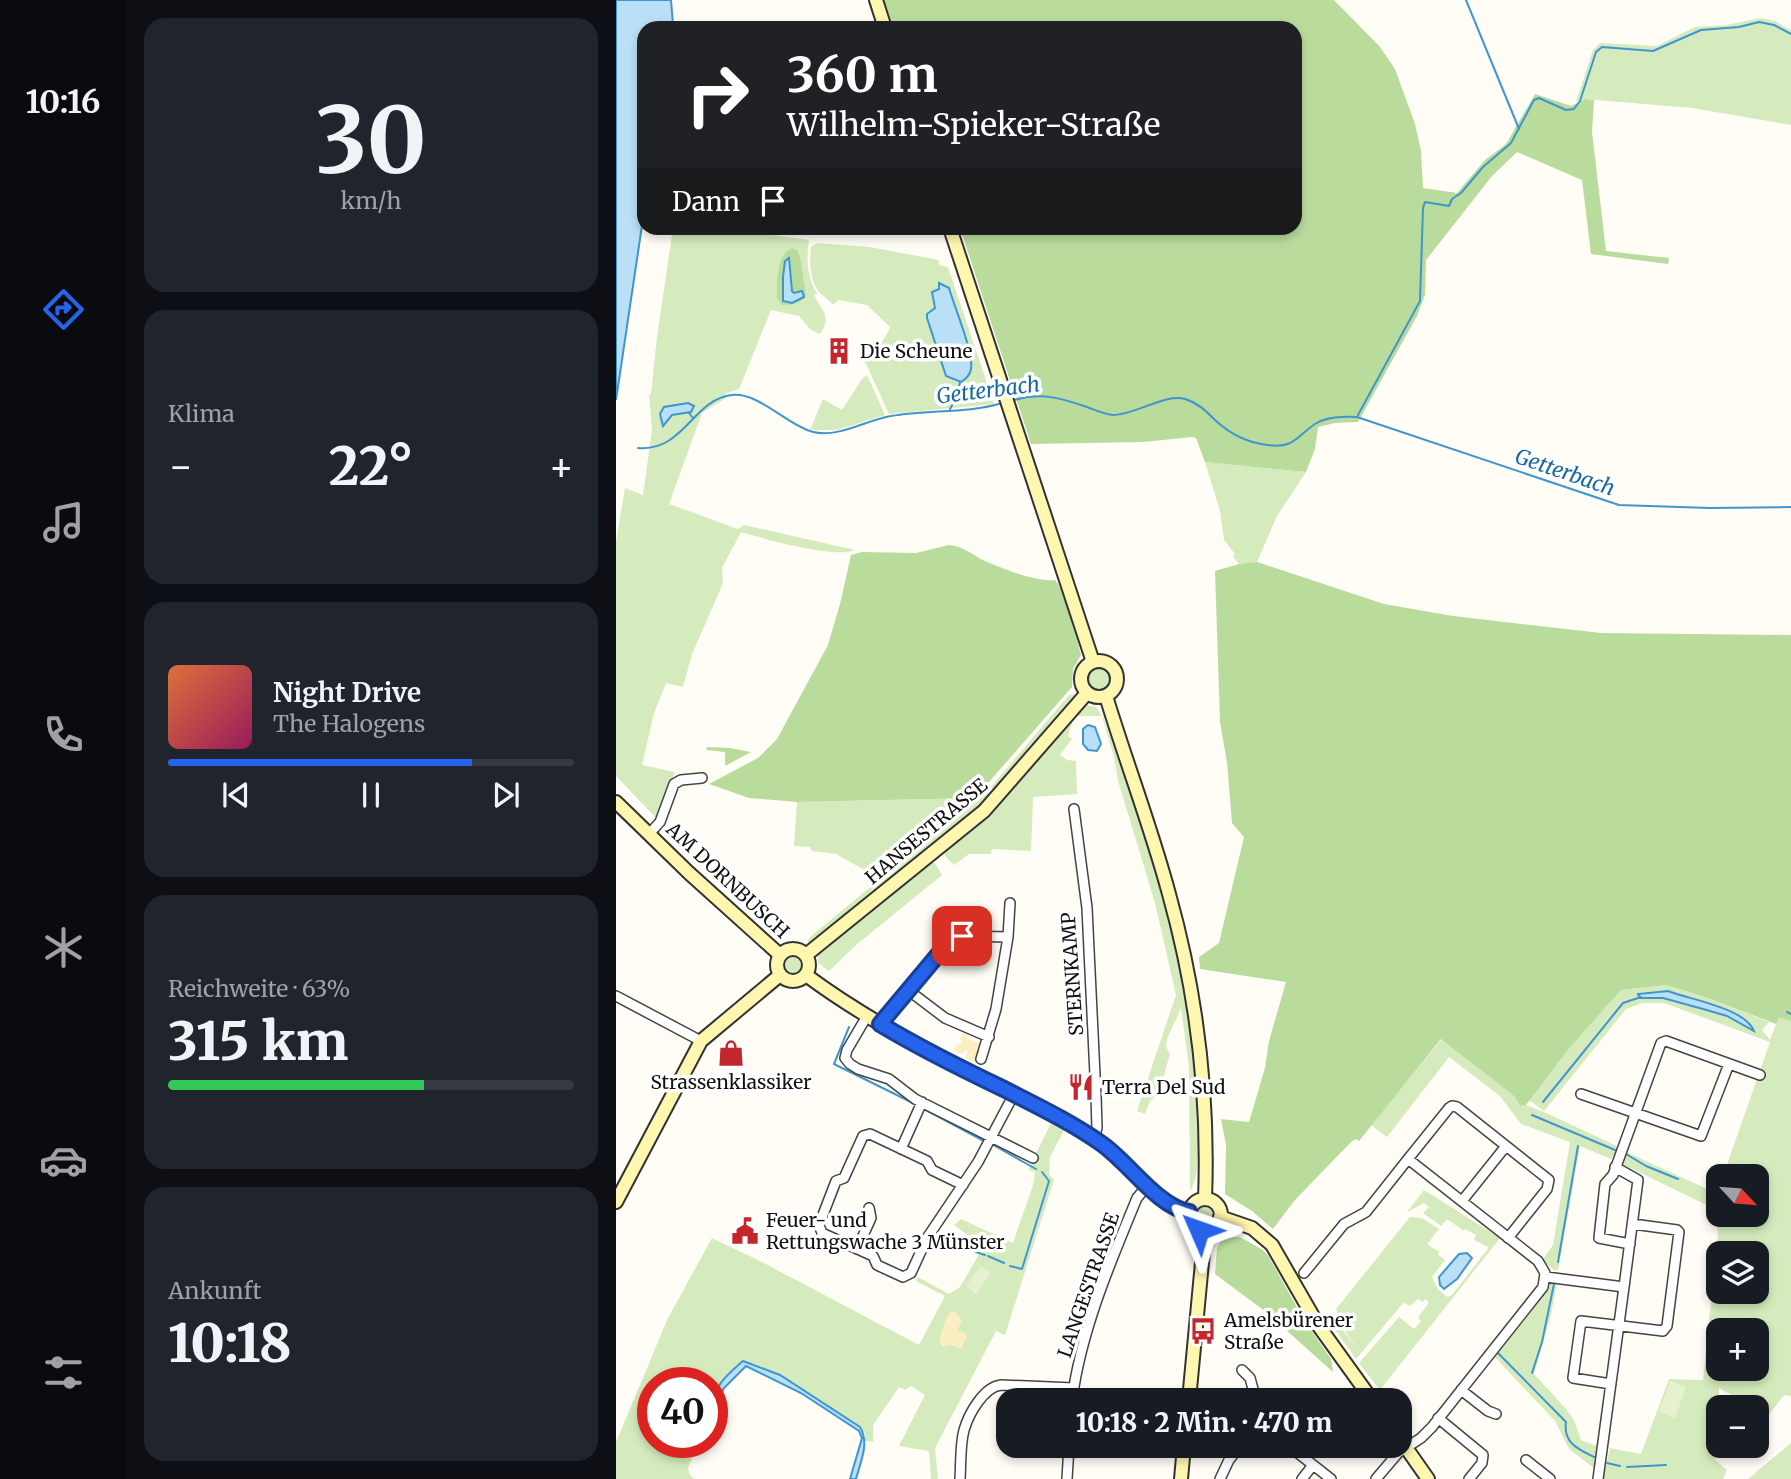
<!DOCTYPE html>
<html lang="de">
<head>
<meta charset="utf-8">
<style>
	body { margin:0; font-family:Merriweather,serif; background:#20242c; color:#f1f3f6; height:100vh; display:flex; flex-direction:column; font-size:26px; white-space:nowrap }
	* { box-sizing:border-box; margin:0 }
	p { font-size:23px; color:#9ea1a6 }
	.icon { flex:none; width:38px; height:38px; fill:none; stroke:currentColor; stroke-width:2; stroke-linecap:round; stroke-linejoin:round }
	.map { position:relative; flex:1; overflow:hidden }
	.details { display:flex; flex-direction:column; gap:18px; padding:18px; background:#0d0f14; width:490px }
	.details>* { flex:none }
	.guide { position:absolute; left:21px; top:21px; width:665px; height:214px; border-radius:21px; box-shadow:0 4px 10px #0003; background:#202124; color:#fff; overflow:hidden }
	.needle { width:46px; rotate:116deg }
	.tools { position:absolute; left:1090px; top:1164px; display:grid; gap:14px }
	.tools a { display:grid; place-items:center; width:63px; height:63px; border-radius:14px; background:#171b24; box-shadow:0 4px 10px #0003; font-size:35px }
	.speed { position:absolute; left:21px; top:1367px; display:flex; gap:14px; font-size:35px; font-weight:700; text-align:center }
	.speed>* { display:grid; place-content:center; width:91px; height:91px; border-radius:50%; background:#171b24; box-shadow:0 4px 10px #0003; line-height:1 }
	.speed .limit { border:10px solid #d22; background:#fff; color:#111 }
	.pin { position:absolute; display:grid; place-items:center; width:60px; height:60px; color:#fff; margin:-30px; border-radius:14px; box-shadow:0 4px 10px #0006 }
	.me { position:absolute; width:77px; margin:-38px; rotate:313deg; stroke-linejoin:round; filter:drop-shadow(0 0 5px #0008) }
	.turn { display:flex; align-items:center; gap:24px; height:147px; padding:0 35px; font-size:32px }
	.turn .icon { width:91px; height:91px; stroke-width:2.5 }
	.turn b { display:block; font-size:49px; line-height:60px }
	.then { display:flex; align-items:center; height:66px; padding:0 35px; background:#0003; gap:14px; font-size:26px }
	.big { font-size:52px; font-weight:800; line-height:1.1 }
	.details .widget { flex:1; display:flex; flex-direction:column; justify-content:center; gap:10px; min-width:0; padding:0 24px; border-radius:21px; background:#20242c }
	.details .dial { align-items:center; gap:0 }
	.dial b { font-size:91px; line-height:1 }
	.song { display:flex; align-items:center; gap:21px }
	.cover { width:84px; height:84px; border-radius:10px; background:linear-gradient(135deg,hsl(20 70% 55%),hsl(330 70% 35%)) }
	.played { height:7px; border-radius:4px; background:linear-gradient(90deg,#2563eb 75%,#363941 75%) }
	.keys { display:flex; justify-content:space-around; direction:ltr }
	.heat { display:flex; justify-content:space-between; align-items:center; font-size:38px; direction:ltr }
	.charge { height:10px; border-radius:5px; background:linear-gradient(90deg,#34c759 63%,#363941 0) }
	.trip { position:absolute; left:380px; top:1388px; width:416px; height:70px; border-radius:21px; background:#171b24; box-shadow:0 4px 10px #0003; font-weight:800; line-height:70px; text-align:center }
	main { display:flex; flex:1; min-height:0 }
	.menu { display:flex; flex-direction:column; width:126px; justify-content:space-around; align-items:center; background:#090b0e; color:#9ea1a6 }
	.menu .icon { width:49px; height:49px }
	.menu .on { color:#2563eb }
	.menu b { font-size:32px; color:#f1f3f6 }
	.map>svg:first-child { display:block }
	.green { fill:#d5ebbd; fill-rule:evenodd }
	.forest { fill:#b9dc9c; fill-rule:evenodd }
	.sand { fill:#fbeec1 }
	.pitch { fill:#e6f2cf }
	.water { fill:#b9e0f7; stroke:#3f96cf; stroke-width:2 }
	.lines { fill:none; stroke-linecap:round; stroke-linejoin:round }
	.stream { stroke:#3f96cf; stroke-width:2 }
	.street-casing { stroke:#444; stroke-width:12 }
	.secondary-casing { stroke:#333; stroke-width:16 }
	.street { stroke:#fff; stroke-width:9 }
	.secondary { stroke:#fff6b0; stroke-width:12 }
	.route-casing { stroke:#184099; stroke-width:18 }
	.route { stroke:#2563eb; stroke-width:12 }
	.labels { text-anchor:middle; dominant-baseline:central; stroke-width:7; stroke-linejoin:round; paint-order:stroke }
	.poi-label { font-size:19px; fill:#111; stroke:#fff; text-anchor:start }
	.street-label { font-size:19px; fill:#111; stroke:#fff }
	.water-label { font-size:21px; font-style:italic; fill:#1768a6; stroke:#fff }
</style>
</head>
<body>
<main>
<nav class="menu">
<b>10:16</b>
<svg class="icon on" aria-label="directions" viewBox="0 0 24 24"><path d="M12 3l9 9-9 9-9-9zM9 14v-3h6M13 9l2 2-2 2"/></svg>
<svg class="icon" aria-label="music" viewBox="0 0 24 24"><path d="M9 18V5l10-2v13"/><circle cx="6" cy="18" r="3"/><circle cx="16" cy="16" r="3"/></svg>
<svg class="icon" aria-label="phone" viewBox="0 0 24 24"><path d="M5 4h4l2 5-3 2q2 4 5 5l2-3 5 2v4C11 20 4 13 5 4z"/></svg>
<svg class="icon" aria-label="climate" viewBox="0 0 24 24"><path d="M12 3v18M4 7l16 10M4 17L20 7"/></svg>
<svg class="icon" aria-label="car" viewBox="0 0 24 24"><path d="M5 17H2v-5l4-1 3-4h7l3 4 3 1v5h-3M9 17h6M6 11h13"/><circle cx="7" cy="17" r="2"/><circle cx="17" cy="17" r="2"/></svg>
<svg class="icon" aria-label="filters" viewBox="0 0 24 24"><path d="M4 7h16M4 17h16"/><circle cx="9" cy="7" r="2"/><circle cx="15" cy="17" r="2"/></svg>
</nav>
<section class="details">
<div class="widget dial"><b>30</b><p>km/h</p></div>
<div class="widget"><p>Klima</p>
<div class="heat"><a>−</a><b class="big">22°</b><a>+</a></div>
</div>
<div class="widget">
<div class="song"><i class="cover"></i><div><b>Night Drive</b><p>The Halogens</p></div></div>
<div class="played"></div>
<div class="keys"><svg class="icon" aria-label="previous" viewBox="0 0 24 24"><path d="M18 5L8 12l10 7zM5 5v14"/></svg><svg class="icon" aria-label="pause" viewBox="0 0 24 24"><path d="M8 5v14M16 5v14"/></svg><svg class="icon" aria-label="next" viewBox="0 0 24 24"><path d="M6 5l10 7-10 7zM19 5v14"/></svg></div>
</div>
<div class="widget"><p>Reichweite · 63%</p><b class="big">315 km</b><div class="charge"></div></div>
<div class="widget"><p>Ankunft</p><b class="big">10:18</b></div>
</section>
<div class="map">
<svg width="1175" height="1479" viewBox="0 0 1175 1479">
	<rect width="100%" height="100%" fill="#fffdf5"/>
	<path class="green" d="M1144,18L1159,21L1175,30V125L1076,108L969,99L960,102L977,50L984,43L1041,46L1079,27L1111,25Z
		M57,228H104L193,240C190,260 191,277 201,294L198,295C207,312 216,317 204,334L195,330L183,316L155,310L123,389L111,393L109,394L113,396L86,413L53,504L122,529L128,525L239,550C219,559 149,539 125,532L106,568L107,583L76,654L67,687L50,683L38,713L26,765L59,772L41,819L0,776V542L9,488L27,495L36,430L33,395L35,394L41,337Z
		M201,243L254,247L318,259L323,261V265L332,267L378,404L273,414L247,357C259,352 270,339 274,327L251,305L222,300L217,305C213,300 207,296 204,293C194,282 193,261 195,247Z
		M251,375L269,415L221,430H194L207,399L226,410L246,379Z
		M589,462L690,472L661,516L641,562L623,564L617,556L619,554L608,540L604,511Z
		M470 679a13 13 0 1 1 26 0a13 13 0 1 1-26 0Z
		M457,694L460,696L451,709L382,789L374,788L453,695Z
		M468,705L480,707L488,719C535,852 583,990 581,1134C581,1152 584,1175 574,1191L573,1067L565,1008L551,1039L550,1047L554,1054L543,1093L534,1101L529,1114L521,1111L560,995L539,903L502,781L498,757L486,716H460L457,719L452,736L456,739L444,755L451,760L460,761L461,794L417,797L415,851L376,849L375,854H353L338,865L329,856L328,848Z
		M371,791L373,792V799L193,944L192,940L195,936Z
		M359,798L259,880V876L220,854L196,851L194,847L178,846L181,802Z
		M312,862L319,863L326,875L240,945L213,971L202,963V953Z
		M166 965a11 11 0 1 1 22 0a11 11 0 1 1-22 0Z
		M1050,985L1086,996L1153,1022L1146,1030L1154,1040L1163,1016L1175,1021V1396L1168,1395L1152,1416L1141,1410V1407H1136L1103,1388L1102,1453L1098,1459L1111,1470L1107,1479H987L994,1448L1025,1454L1053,1379L1087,1380L1102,1233L1099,1209L1006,1164L1008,1151L1100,1193L1102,1189V1214H1141V1176H1107L1154,1042L1048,1003H1027L1010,1009L928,1111L913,1100L951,1051L1005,990ZM1052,991L1138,1029H1133L1126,1023L1111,1016L1087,1009L1047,998H1024L1022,995ZM1102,1253H1141V1292H1102ZM1102,1330H1141V1368H1102Z
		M826,1039L898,1096L904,1106L910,1105L928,1112L1003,1147L995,1159L964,1146L942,1270H938L926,1260L937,1245L954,1142L905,1124L884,1096L833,1057L771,1137L755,1125Z
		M435,1123L448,1130L434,1157L433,1174L438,1180L389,1335L380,1331L319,1448L322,1479H315L313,1451L283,1446L309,1395L295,1386L289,1390L283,1387L257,1425V1442L249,1441V1434L239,1423L164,1375L127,1361L104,1383L96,1396V1382H37V1442H81L72,1469L74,1475L79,1479H0V1442L52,1318L96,1238L146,1262L303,1345L329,1296L300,1281L302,1277L333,1294L344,1287L365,1251V1245L338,1225L345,1219L397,1243L417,1185L419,1172L412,1170Z
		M808,1190L884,1238L764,1390L743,1363L783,1317L798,1329L805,1321L802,1318L813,1302L809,1299L807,1302L802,1299L794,1306L788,1302L740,1359L715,1324L713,1319L718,1312L721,1316L719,1320L743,1351L721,1320L723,1315L720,1309L794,1217L806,1218L823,1229L811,1244L823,1252L822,1255L829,1260L816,1277L822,1289L831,1297L836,1295L871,1250L872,1247L858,1240L860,1235L849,1229L848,1231L831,1219L825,1226L807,1213L813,1207L808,1203L791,1212Z
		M578 1215a11 11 0 1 1 22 0a11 11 0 1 1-22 0Z
		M941,1282L935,1315L918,1374L950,1409L958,1420L965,1440L983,1447L978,1468L953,1449L939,1421L877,1355L934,1283Z
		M1175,1443V1479H1132Z"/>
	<path class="forest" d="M268,0H718L764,47L779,69L799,124L805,151L807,188L841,193L869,160L890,144L919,94L955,106L969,99L978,100L976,132L990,251L1053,258L1052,264L975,254L966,180L901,152L876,176L810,260L809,295L801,316L742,422L719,423L702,427L699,449L690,472L589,462L580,438L576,437L527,442L415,444L344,228H679V28H278Z
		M176,248L181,250L184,257L190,295C185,304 175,305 166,305L161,298C161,283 160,255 176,248ZM169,261L176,281V291L177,293L182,291L188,297L184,300L166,295Z
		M333,545C348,546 356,555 369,561C388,569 419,582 439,580C454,600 459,631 465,655L457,669L456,687L359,798L181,802L133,798L93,784L142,758L161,739L212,645L224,604L235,555L246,552L300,553Z
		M641,562L768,604L837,616L985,633L1175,635V1021L1163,1017L1160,1024L1086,996L1050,985L1005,990L951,1051L910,1105L904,1106L898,1096L825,1039L743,1141L740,1139L735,1142L678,1201L657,1229L636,1211L609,1194L610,1145L605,1119L633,1122L649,1068L653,1041L670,982L584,969L583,957L603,943L628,837L616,823L611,763L604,722L599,571L623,564Z
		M91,747L114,748L135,752L109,766V752L90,750Z
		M624,1237L647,1250L653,1257L688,1320L715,1359L717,1372L650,1312L599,1274L601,1248L606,1238Z"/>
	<path class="sand" d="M347,1033L352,1035L351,1038L363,1043L360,1063L349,1058L352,1051L349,1050L345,1054L338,1050L341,1044L346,1043L344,1038Z
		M335,1311L340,1312L346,1322L341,1330L349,1333L351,1337L345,1349L335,1345L327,1347L323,1342C325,1333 329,1318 335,1311Z"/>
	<path class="pitch" d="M365,1266L375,1273L360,1294L350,1286Z
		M1054,1381L1070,1387L1059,1418L1043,1412Z"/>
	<path class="water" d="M0,0H55L57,25L56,28H28V212L0,400Z
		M173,258L176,291L178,293L186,291L188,297L176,303L167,301V277L169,261Z
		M323,283L333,288C338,306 358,353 355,369C354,375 350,379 345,382L330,376L311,318V314L319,308L316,292L323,289Z
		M72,403L78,406L75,412L56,415L47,426L44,414L48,407Z
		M472,725L479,727L485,744L481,751L472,750L467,744V729Z
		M1052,991C1075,1000 1129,1008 1138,1031L1111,1016L1087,1009L1047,998H1024L1022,994Z
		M851,1253L856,1258L841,1279L828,1289L824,1285L823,1277L843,1254Z
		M127,1361L164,1375L244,1427C254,1443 244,1463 240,1479H234L246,1438L243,1431L185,1393L130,1366L108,1388L96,1410C96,1387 111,1375 127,1361Z"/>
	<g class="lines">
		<path class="stream" d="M850,0L903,129
			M398,400C425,392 445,398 471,407C479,410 488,414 497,415C519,415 550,393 569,399C582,403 590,411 599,420C614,434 632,443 652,445C678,449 681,436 699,424C709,417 729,416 741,417L1003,505L1094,508L1175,507
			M334,409L341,396L344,382
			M73,413L77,418
			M742,415L804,301L807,208L809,202L833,206L836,199L845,193L867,167L895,143L918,100L923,98L950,110L958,109L964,101L980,52L986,47L1037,51L1085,30L1123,27L1143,22L1158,25L1175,34
			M22,448C68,452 77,399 116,395C143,392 172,426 197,432C223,438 250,420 275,416C311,409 351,414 386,403
			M1171,1012L1175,1014
			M233,1027L218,1064L299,1104
			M927,1102L1007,1003L1025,997
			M308,1109L368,1141
			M916,1115L999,1150
			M379,1146L420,1169
			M1010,1154L1030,1166L1062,1179
			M351,1249L369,1255
			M372,1256L388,1263
			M942,1262L962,1146
			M394,1266L406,1269L433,1181L426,1172
			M882,1353L950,1422C947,1443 962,1449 978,1457
			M916,1373L926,1342L938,1284
			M991,1463L1004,1466
			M1011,1467L1050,1465"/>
		<defs>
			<path id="street" d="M458,809L471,908L480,1096L481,1128L478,1138
				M33,834L44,822L58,784L65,780L86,778
				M292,990L329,1018L373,1037
				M0,996L85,1041
				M251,1016L231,1050L229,1058L234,1064L242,1069L273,1079L299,1099L417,1158
				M264,1024L335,940L346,936L392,937L394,903
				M365,1059L380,1009L392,937
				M965,1094L1085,1136L1113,1064
				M285,1149L306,1102
				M792,1159L833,1108L836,1106L841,1107L933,1180L931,1189L892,1238
				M347,1185L316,1170L311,1161L254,1134L247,1136L228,1178L220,1181L203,1225L206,1233L257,1256L261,1265L287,1277L295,1273L311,1238L362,1162L398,1094
				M846,1201L890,1146
				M1014,1244L983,1238L989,1184L997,1175L1045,1043L1050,1041L1144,1075
				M241,1249L255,1218L253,1208
				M688,1273L728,1224L750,1212L792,1159L922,1261L929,1273L927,1287L816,1427L805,1438L782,1453L760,1479
				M930,1277L1008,1287L1022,1180L999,1167
				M626,1370L634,1378L640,1400
				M995,1384L957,1378L965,1321L1047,1331L1051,1326L1063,1232L1061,1230L1017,1224
				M845,1390L872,1411L880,1414
				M456,1400C465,1331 494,1263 521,1198L532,1185
				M822,1418L867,1455L866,1463L853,1479
				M673,1446L715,1479
				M910,1460L934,1479
				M344,1479C345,1463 344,1445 348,1430C353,1413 368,1387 385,1385L458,1388
				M451,1479L453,1446
				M604,1479L613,1460L624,1446
				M686,1479L697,1465
				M982,1479L1008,1287"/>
			<path id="secondary" d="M260,0L269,28
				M334,228L477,662
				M465 679a18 18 0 1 1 36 0a18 18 0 1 1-36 0Z
				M490,696C510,762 535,827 553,894C581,994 593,1095 589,1199
				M0,802L73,873L164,955
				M161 965a16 16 0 1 1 32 0a16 16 0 1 1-32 0Z
				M190,955L368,811L471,693
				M190,975C249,1019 314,1052 379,1085C412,1102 446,1117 477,1138C505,1156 544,1207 573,1212
				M573 1215a16 16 0 1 1 32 0a16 16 0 1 1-32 0Z
				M0,1202L85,1041L164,975
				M604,1217L636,1228L656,1245L702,1325L756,1400
				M573,1400L589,1231
				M784,1439L812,1479
				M565,1479L568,1446"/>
		</defs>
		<use href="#street" class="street-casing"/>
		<use href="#secondary" class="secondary-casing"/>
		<use href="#street" class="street"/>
		<use href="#secondary" class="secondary"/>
	</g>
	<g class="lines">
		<defs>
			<path id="route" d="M346,936L340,937L331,944L264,1024C304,1048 346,1069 388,1089C421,1106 455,1122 486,1144C512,1162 542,1207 573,1212L575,1222L583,1230"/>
		</defs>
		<use href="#route" class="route-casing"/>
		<use href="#route" class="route"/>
	</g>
	<defs>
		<symbol id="building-bare" viewBox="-9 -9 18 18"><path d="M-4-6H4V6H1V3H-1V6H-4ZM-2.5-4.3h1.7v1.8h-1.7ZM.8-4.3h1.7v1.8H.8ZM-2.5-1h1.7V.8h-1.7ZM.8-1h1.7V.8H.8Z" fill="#c4262e" stroke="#fff" stroke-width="2.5" paint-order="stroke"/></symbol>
		<symbol id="shop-bare" viewBox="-9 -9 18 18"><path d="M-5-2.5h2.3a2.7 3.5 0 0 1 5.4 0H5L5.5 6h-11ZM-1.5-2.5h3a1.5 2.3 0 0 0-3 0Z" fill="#c4262e" stroke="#fff" stroke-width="2.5" paint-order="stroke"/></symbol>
		<symbol id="restaurant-bare" viewBox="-9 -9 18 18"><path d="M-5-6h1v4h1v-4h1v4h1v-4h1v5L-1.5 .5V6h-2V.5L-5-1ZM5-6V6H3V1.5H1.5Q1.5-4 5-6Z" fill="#c4262e" stroke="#fff" stroke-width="2.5" paint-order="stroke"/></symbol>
		<symbol id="civic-bare" viewBox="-9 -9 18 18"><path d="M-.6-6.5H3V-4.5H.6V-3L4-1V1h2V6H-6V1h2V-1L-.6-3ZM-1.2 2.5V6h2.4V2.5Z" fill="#c4262e" stroke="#fff" stroke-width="2.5" paint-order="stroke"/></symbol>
		<symbol id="bus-bare" viewBox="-9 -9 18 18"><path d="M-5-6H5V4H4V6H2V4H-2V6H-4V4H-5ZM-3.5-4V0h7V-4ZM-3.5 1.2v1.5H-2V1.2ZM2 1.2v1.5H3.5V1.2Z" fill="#c4262e" stroke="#fff" stroke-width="2.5" paint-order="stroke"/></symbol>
	</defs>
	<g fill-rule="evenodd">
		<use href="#building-bare" x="204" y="332" width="38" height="38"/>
		<use href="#shop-bare" x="96" y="1034" width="38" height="38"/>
		<use href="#restaurant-bare" x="446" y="1068" width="38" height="38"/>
		<use href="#civic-bare" x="110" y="1212" width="38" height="38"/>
		<use href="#bus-bare" x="568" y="1312" width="38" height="38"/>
	</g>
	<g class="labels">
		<g class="poi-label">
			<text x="244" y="351">Die Scheune</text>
			<text x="115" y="1082" text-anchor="middle">Strassenklassiker</text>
			<text x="486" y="1087">Terra Del Sud</text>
			<text x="150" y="1220">Feuer- und<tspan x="150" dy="22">Rettungswache 3 Münster</tspan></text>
			<text x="608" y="1320">Amelsbürener<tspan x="608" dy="22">Straße</tspan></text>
		</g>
		<g class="street-label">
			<text transform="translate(310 831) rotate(-40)">HANSESTRASSE</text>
			<text transform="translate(112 880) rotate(43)">AM DORNBUSCH</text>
			<text transform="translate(456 974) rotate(-94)">STERNKAMP</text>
			<text transform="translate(472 1285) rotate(-71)">LANGESTRASSE</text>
		</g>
		<g class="water-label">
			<text transform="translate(372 390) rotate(-7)">Getterbach</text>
			<text transform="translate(949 472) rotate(19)">Getterbach</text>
		</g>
	</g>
</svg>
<div class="tools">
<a><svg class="needle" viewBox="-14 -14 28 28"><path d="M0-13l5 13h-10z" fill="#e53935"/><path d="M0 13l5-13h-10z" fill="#9ea1a6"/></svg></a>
<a><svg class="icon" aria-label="layers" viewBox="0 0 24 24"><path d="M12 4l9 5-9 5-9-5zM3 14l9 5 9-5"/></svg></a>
<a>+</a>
<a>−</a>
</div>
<div class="speed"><div class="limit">40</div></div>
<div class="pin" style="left:346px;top:936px;background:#d93025"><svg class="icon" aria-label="arrive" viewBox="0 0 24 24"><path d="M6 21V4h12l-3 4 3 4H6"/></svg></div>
<svg class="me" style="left:583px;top:1230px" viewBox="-20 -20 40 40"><path d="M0-17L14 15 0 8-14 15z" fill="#2563eb" stroke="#fff" stroke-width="4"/></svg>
<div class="trip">10:18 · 2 Min. · 470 m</div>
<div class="guide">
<div class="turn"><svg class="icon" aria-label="right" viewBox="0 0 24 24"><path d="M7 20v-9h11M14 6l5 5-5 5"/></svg><div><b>360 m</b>Wilhelm-Spieker-Straße</div></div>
<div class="then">Dann<svg class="icon" aria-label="arrive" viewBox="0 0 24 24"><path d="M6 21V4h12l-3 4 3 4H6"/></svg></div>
</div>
</div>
</main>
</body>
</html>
